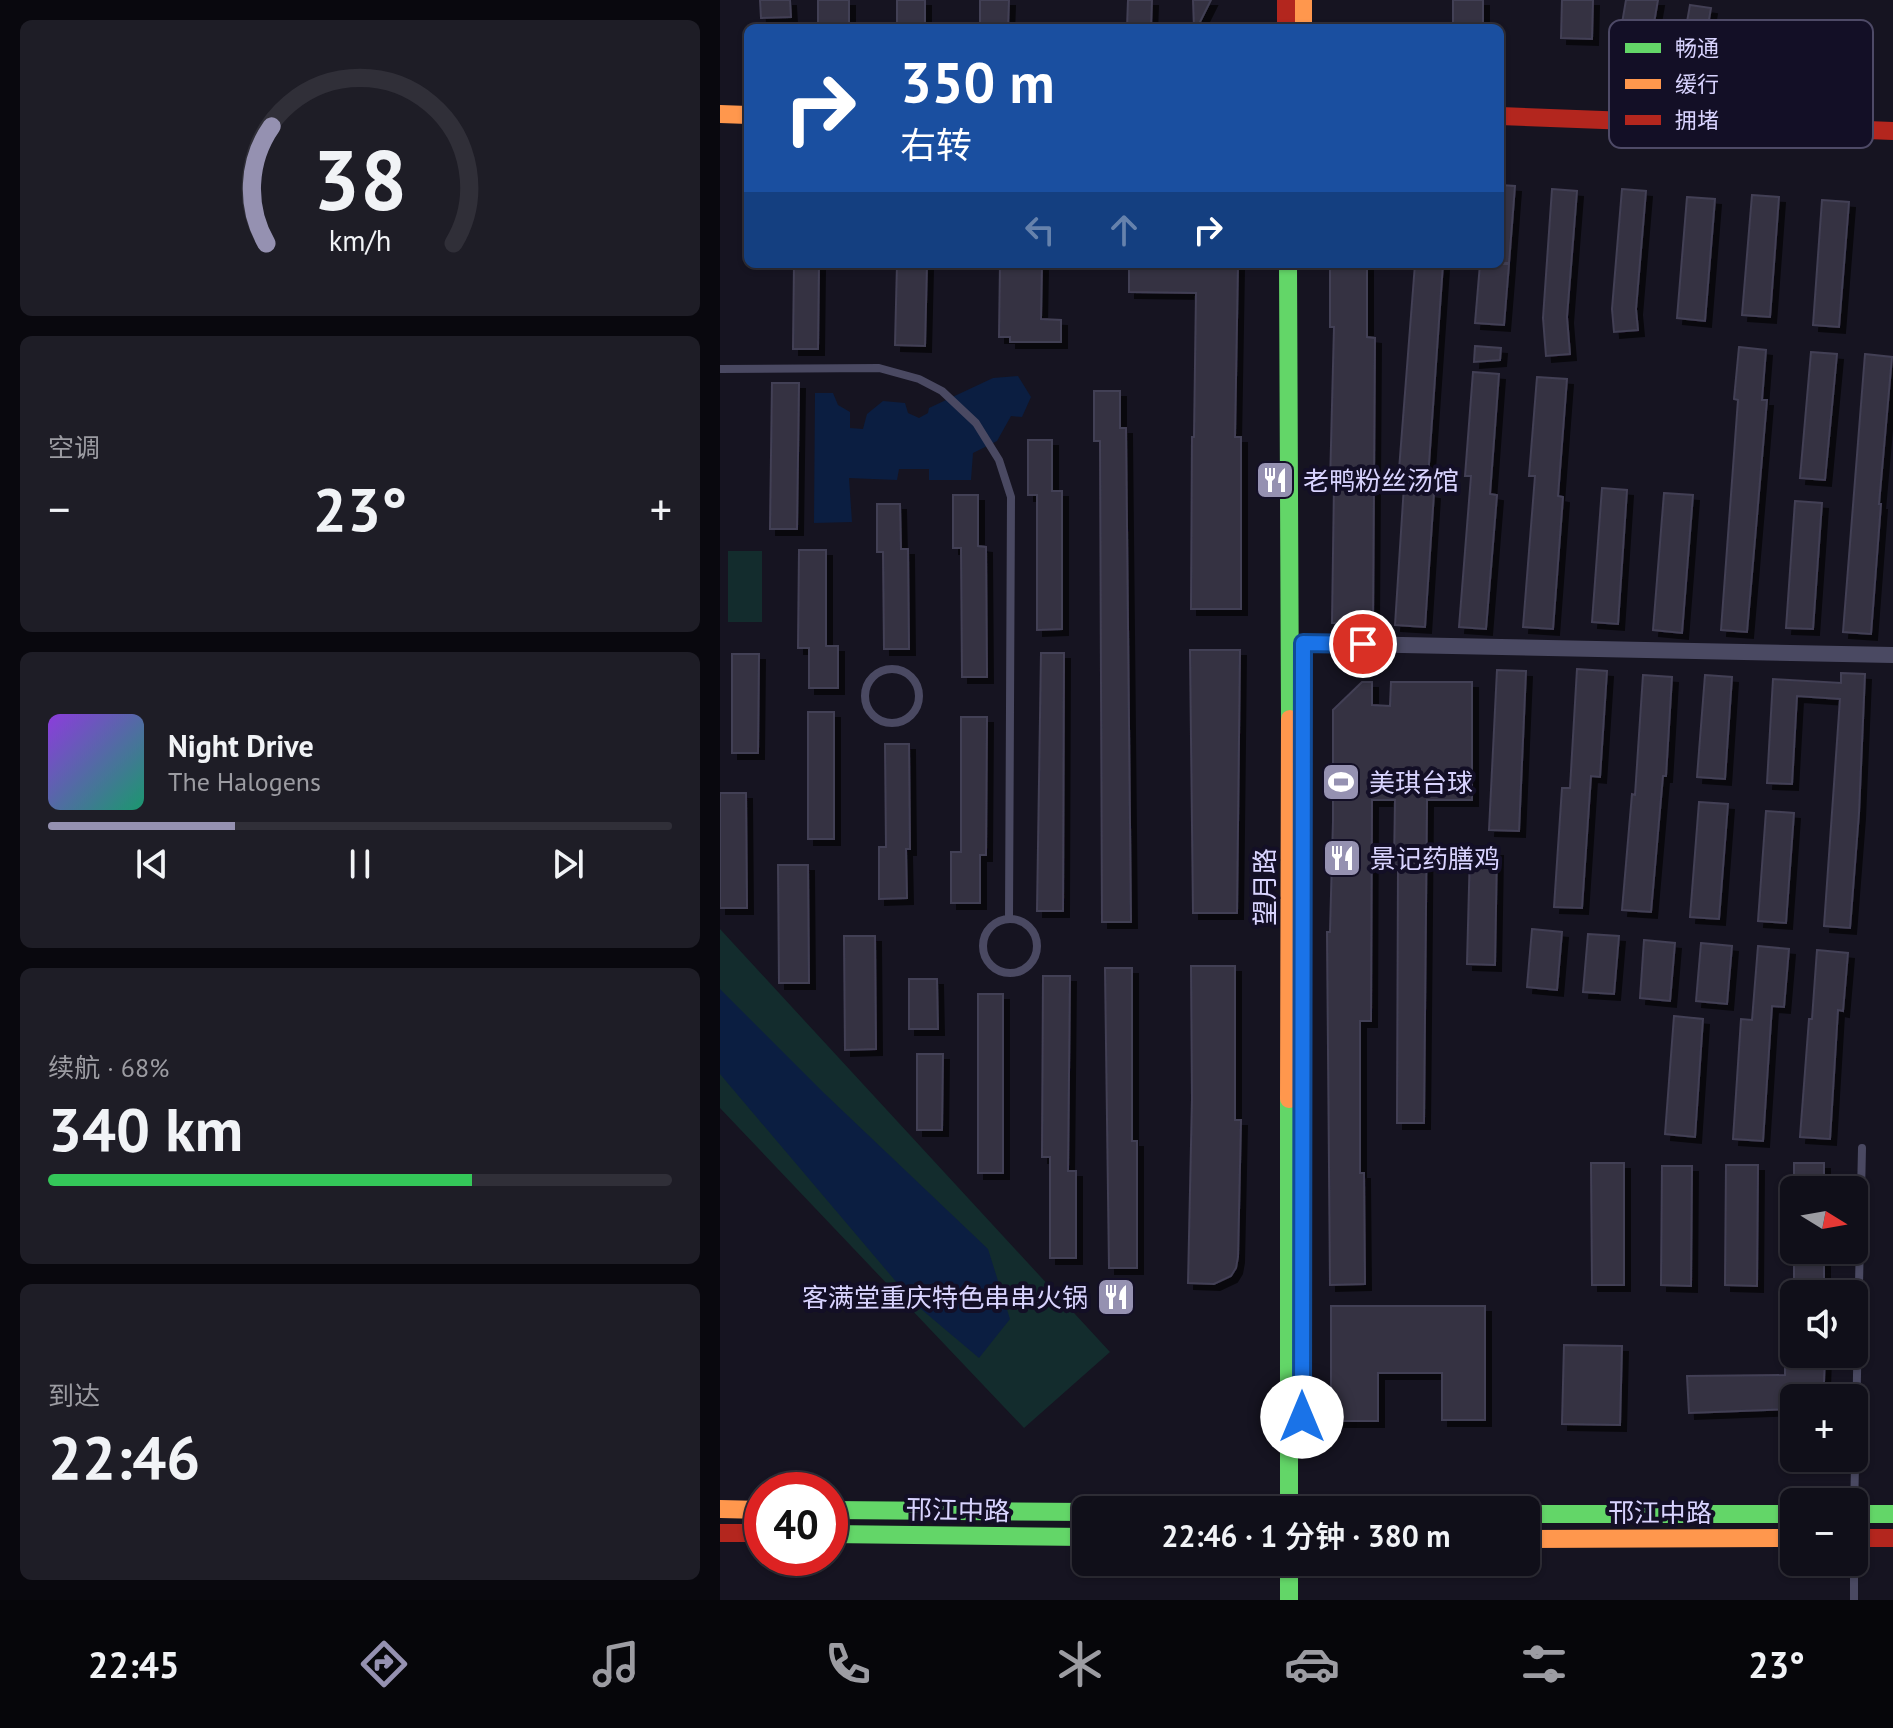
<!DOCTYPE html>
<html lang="zh">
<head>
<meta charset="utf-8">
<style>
	body { margin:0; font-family:"PT Sans","Noto Sans SC",sans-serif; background:#1e1d26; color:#f1f3f6; height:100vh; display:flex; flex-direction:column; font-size:30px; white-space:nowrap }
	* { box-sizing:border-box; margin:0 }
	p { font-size:26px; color:#9c9ca2 }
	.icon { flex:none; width:44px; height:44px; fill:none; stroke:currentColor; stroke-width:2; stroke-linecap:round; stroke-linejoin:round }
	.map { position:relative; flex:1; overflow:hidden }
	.side { display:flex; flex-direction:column; gap:20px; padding:20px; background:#09080e; width:720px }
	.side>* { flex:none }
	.banner { position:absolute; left:24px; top:24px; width:760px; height:244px; border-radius:12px; box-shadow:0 2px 6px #0004,0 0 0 2px #302f38; background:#1a4fa0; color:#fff; overflow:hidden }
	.needle { width:52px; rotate:101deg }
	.fabs { position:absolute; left:1060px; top:1176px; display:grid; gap:16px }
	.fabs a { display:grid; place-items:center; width:88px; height:88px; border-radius:12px; background:#100f19; box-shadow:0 2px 6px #0004,0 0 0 2px #302f38; font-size:40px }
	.speed { position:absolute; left:24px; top:1472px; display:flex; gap:16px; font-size:40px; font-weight:700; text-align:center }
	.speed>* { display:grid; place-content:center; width:104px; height:104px; border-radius:50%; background:#100f19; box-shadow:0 2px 6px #0004,0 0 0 2px #302f38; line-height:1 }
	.speed .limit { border:12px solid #d22; background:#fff; color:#111 }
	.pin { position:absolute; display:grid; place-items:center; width:68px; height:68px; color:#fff; margin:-34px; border:4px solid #fff; border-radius:50%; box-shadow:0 2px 8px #0007 }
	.me { position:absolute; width:88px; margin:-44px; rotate:0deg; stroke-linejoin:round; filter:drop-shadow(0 0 6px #0008) }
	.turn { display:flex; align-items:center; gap:28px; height:168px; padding:0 24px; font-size:36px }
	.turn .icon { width:104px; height:104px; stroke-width:2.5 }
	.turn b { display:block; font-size:56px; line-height:68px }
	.lanes { display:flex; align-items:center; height:76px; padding:0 24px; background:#0003; justify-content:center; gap:40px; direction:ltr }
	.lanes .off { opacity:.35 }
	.big { font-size:60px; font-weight:600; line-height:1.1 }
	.side .card { flex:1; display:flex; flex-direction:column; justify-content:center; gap:12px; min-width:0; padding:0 28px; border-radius:12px; background:#1e1d26 }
	.side .dial { align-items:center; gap:0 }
	.dial svg { height:208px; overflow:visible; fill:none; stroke:#302f38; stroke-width:7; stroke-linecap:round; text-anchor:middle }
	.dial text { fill:#f1f3f6; stroke:none }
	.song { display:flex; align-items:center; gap:24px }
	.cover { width:96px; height:96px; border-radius:12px; background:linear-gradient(135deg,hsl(270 70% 55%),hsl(160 70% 35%)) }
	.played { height:8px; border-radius:4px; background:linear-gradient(90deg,#9591b1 30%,#302f38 30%) }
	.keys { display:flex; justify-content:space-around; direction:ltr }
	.heat { display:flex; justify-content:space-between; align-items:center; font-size:44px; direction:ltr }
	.charge { height:12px; border-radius:6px; background:linear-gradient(90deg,#34c759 68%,#302f38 0) }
	.trip { position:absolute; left:352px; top:1496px; width:468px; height:80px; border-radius:12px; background:#100f19; box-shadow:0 2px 6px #0004,0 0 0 2px #302f38; font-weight:600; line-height:80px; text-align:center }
	.dock { display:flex; height:128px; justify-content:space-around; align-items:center; background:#06060a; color:#9c9ca2 }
	.dock .icon { width:56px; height:56px }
	.dock .active { color:#9591b1 }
	.dock b { font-size:36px; color:#f1f3f6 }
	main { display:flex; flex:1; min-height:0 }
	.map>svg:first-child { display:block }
	.green { fill:#132c2d }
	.water { fill:#0b1e41 }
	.building { fill:#343243; stroke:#433f54; stroke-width:2; filter:url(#shadow) }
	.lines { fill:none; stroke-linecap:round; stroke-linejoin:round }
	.lane { stroke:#4a4962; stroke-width:8 }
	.street { stroke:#4a4962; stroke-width:16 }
	.fast { stroke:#63d668; stroke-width:18 }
	.slow { stroke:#ff974d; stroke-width:18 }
	.jam { stroke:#b3261e; stroke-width:18 }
	.route-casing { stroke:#114b97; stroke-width:20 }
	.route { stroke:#1a73e8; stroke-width:14 }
	.labels { text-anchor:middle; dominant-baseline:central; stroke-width:8; stroke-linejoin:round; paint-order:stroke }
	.poi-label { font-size:26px; fill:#d9d4ff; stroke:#130f26; text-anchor:start }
	.street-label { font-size:26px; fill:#d9d4ff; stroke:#130f26 }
	.key { fill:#130f26; stroke:#4e4a67; stroke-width:2 }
	.key-label { font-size:22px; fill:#d9d4ff }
</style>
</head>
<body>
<main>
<section class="side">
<div class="card dial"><svg viewBox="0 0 100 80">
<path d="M14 69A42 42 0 1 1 86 69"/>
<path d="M14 69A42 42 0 0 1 16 24" stroke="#9591b1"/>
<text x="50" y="56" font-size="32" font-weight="700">38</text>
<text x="50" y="72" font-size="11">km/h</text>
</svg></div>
<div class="card"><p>空调</p>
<div class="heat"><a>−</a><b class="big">23°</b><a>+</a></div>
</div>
<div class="card">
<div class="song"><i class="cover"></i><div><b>Night Drive</b><p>The Halogens</p></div></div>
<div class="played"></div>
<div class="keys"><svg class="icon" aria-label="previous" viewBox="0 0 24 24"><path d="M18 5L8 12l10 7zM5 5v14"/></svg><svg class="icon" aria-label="pause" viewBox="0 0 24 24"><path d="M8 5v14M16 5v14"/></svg><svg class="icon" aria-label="next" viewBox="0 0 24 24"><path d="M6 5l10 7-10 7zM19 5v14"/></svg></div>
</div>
<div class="card"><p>续航 · 68%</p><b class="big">340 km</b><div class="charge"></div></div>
<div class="card"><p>到达</p><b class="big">22:46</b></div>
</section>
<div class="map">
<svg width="1173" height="1600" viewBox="0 0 1173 1600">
	<defs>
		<filter id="shadow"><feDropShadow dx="6" dy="6" stdDeviation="0" flood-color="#0009"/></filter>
	</defs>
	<rect width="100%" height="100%" fill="#161421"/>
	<path class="green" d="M8,551H42V622H8Z
		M0,929L390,1352L304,1428L0,1108Z"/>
	<path class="water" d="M298,376L311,397L302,417L291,416L277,441L253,453L251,480H209V469H179L177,480L129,478L132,522L94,523L95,393H113L118,405L130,412V428L143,429L147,414L163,401L185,403L188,413L199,418L208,413L209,408L273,378Z
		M0,989L105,1094L268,1249L290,1319L259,1358L195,1304L0,1074Z"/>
	<path class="building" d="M40,0H70L71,17L41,18Z
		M98,0H129V27L98,28Z
		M177,0H205V28H177Z
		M260,0H289L288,28H260Z
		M408,0H432L431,28H407Z
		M473,0H491L477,28H474Z
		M733,0H763V28H733Z
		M842,0H873L872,39L841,38Z
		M906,0H938L931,40L900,35Z
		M970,5L991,8L983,54L962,50Z
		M780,185L795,186L789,263H780Z
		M832,189L857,191L847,317L850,354L826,356L823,318Z
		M902,189L926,191L916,309L918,330L894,332L892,309Z
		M1032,195L1059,197L1050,317L1022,315Z
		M967,197L995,199L985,321L957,318Z
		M1102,200L1129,202L1119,327L1093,325Z
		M74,264H99L98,349H73Z
		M177,264H207L205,346L175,345Z
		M280,264H322L321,319L341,320V342H290V337H279Z
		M409,264H518L515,437H521V609H471L472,437H474L476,293L409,292Z
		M610,264H647V337L655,338L653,624L612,623L614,485H610L614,327H610Z
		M695,264H723L707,492L714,493L705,627L675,625L685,470H679Z
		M760,264H789L784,325L755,323Z
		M755,346L781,348L780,360L754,362Z
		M1019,347L1046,350L1042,400H1047L1027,632L1001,630L1018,400L1014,399Z
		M1091,352L1117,354L1105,480L1080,478Z
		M1145,354L1172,357L1159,504H1161L1151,634L1123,632Z
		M753,372L779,374L770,494L777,495L766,629L739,627L751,476H745Z
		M817,377L847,379L838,496L843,497L833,629L803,627L815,476H809Z
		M52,383H79L77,529H50Z
		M374,391H400V428H406L411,922H382L380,441H374Z
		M308,440H332V491H342V629L317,630V495H308Z
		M882,488L907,490L898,624L872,622Z
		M944,493L973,495L962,633L933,630Z
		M233,495H258V546L266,547L267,677H242L241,548H233Z
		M1075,501L1102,503L1093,629L1066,628Z
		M157,504H180L181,549H188L189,649H164L163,552H157Z
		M79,550H106V646H118V688H89V648H78Z
		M470,650H520L517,913H473Z
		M321,653H344L343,911H317Z
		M12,654H39L38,753H12Z
		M857,669L887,671L880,777L871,776L862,908L834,907L842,788H850Z
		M777,670L806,671L799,831L769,830Z
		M1121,673L1145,674L1139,813L1130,928L1104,926L1120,699L1077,696L1072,784L1047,783L1053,679L1121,683Z
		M923,675L952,677L946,776H943L931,912L902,910L912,794L915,795Z
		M985,675L1012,677L1005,779L977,777Z
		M642,682H652V705L670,706L671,682H752V800H707L704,1123H677L678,865H674L675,800H652L651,1021H640V1173H644L645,1284L610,1285L607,932H610L613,821V710Z
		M88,712H114V839H88Z
		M241,717H267L266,855H260V903H231V852H241Z
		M165,744H189L190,849H186L187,898L159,899V847H166Z
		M0,793H26L27,908H0Z
		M979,802L1008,804L999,919L970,917Z
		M1046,811L1074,813L1066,923L1038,921Z
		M750,850H777L775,965L747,964Z
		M58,865H88L89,983H59Z
		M812,929L842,932L837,990L807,987Z
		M868,934L899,936L894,994L863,992Z
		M124,936H155L156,1049L125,1050Z
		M924,940L955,943L950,1001L920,998Z
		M981,943L1012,946L1007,1004L976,1001Z
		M1038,946L1069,949L1064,1007L1052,1006L1043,1141L1013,1139L1021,1019L1032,1020Z
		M1097,950L1128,953L1123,1011L1118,1010L1110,1139L1080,1137L1089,1019H1092Z
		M471,966H515V1120H521L518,1257L516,1268L511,1276L494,1284L468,1283L472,1099Z
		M385,968H412V1141H417V1268H389Z
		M323,976H350L348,1171H356V1258H330V1157H322Z
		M189,979H217L218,1029H189Z
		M258,994H283V1173H258Z
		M954,1016L983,1019L975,1137L945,1134Z
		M197,1054H223L222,1130H197Z
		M871,1163H904V1285H872Z
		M1074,1163H1104V1190H1074Z
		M1006,1165H1038L1037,1286L1005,1285Z
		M942,1166H972L971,1286L941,1285Z
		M1074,1250H1104V1287H1074Z
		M611,1306H765V1420H722V1373H658V1421H611Z
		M844,1345L902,1346L900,1425L842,1424Z
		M1065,1354H1105L1104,1382L1098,1398H1074V1409L969,1413L967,1376L1065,1375Z"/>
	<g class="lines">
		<path class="lane" d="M0,369L159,368L199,379L222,391L256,423L279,460L291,497L289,918
			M145 696a27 27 0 1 1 54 0a27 27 0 1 1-54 0Z
			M263 946a27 27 0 1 1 54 0a27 27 0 1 1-54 0Z
			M1134,1511L1142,1148
			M1134,1600V1541"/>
		<path class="street" d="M583,643L1173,655"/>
		<path class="fast" d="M568,264L570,719
			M110,1510L366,1512
			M569,1510V1099
			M806,1514H1074
			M1134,1514H1173
			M110,1534L366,1537
			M569,1562V1600"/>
		<path class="slow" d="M583,0V28
			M0,114L28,115
			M569,1099L570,719
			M0,1509L42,1510
			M806,1539L1074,1538"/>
		<path class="jam" d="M566,0V28
			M780,116L1173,131
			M0,1533H42
			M1134,1538H1173"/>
	</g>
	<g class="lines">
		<defs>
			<path id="route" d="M582,1417L583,643L643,644"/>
		</defs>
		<use href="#route" class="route-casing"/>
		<use href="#route" class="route"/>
	</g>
	<defs>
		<symbol id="restaurant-square" viewBox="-11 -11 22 22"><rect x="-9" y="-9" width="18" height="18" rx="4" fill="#9591b1" stroke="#130f26"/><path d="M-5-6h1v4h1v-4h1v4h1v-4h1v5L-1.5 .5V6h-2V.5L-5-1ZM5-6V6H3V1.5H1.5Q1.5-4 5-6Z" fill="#fff"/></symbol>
		<symbol id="stadium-square" viewBox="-11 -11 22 22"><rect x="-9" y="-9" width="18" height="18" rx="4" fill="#9591b1" stroke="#130f26"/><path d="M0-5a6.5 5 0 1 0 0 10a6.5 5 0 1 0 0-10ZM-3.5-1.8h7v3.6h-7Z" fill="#fff"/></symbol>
	</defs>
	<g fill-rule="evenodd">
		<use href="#restaurant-square" x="533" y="458" width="44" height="44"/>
		<use href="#stadium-square" x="599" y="760" width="44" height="44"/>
		<use href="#restaurant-square" x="600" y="836" width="44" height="44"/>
		<use href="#restaurant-square" x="374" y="1275" width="44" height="44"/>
	</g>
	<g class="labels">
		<g class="poi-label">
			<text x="583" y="480">老鸭粉丝汤馆</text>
			<text x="649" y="782">美琪台球</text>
			<text x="650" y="858">景记药膳鸡</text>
			<text x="368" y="1297" text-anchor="end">客满堂重庆特色串串火锅</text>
		</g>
		<g class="street-label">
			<text transform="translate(544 887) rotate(-90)">望月路</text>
			<text transform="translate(238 1510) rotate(1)">邗江中路</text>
			<text x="940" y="1512">邗江中路</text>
		</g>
	</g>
	<rect x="889" y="20" width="264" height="128" rx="12" class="key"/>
	<rect x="905" y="43" width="36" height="10" fill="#63d668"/>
	<rect x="905" y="79" width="36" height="10" fill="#ff974d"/>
	<rect x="905" y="115" width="36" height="10" fill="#b3261e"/>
	<g class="key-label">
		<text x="955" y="56">畅通</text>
		<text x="955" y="92">缓行</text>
		<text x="955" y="128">拥堵</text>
	</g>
</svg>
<div class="fabs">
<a><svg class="needle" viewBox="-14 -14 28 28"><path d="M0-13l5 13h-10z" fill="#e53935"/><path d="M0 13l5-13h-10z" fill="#9c9ca2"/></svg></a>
<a><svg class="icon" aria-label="sound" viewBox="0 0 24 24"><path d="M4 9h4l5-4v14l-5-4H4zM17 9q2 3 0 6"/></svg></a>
<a>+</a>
<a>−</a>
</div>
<div class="speed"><div class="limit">40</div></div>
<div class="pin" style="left:643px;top:644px;background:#d93025"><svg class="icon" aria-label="arrive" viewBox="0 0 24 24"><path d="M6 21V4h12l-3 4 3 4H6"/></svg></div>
<svg class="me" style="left:582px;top:1417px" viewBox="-20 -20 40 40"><circle r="19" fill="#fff"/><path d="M0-13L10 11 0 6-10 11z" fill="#1a73e8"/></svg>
<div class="trip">22:46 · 1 分钟 · 380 m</div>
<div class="banner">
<div class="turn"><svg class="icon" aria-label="right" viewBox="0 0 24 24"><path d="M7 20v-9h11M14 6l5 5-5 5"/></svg><div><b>350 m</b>右转</div></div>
<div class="lanes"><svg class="icon off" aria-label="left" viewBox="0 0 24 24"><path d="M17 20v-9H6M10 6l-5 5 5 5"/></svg><svg class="icon off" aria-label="ahead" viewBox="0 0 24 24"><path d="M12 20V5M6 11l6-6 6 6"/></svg><svg class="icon" aria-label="right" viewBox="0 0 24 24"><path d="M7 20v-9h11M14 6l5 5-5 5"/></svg></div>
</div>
</div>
</main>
<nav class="dock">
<b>22:45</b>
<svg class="icon active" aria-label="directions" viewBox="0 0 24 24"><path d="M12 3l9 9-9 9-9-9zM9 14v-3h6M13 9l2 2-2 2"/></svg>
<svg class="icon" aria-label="music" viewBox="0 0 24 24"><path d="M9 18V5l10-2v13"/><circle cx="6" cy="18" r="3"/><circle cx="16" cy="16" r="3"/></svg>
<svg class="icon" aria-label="phone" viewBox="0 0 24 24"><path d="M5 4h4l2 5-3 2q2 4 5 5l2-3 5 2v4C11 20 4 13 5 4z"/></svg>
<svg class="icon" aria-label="climate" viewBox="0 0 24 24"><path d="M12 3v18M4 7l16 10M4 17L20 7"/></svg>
<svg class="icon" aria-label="car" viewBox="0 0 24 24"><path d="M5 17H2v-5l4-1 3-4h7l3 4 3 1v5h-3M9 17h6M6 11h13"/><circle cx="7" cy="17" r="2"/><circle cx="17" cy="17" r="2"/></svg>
<svg class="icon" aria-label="filters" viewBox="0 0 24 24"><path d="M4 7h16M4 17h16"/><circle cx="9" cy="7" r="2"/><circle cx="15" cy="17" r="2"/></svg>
<b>23°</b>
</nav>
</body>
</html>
